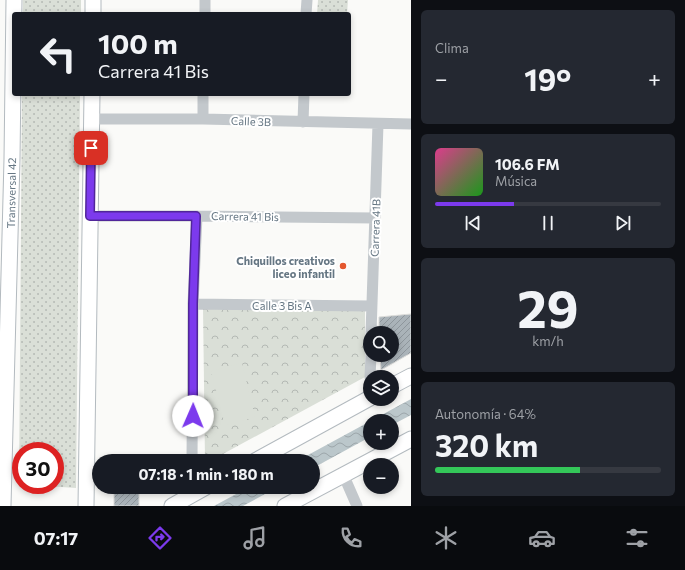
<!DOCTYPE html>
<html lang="es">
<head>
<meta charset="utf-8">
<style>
	body { margin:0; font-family:Commissioner,sans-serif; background:#242831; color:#f1f3f6; height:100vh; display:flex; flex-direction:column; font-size:15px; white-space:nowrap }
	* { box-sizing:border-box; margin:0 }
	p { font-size:13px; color:#9ea1a6 }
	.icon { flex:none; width:22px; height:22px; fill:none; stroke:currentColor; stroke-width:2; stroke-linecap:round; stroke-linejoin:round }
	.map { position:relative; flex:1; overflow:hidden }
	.drawer { display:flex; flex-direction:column; gap:10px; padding:10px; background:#0d0f14; width:274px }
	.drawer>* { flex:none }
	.banner { position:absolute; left:12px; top:12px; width:339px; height:84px; border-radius:4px; box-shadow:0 2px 6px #0003; background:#171b24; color:#f1f3f6; overflow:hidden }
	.buttons { position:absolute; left:363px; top:326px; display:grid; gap:8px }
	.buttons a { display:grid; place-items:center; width:36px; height:36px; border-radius:50%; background:#171b24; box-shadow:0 2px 6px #0003; font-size:20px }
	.speed { position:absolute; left:12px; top:442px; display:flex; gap:8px; font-size:20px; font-weight:700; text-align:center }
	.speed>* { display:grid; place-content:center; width:52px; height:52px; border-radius:50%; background:#171b24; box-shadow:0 2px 6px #0003; line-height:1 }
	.speed .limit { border:6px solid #d22; background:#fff; color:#111 }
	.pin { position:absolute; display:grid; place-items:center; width:34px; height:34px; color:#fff; margin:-17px; border-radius:8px; box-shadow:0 2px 6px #0006 }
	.me { position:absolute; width:44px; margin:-22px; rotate:1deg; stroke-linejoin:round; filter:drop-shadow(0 0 3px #0008) }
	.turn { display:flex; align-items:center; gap:14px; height:84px; padding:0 20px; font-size:18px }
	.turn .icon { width:52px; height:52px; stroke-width:2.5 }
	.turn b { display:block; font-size:28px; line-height:34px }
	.big { font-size:30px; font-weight:700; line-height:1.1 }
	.drawer .widget { flex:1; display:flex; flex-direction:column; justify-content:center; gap:6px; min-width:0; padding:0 14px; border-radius:6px; background:#242831 }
	.drawer .dial { align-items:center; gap:0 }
	.dial b { font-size:52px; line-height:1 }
	.song { display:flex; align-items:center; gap:12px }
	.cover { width:48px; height:48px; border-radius:6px; background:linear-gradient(135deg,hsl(330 70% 55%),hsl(120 70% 35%)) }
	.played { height:4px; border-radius:2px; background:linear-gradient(90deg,#7c3aed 35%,#363941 35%) }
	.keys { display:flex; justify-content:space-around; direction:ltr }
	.heat { display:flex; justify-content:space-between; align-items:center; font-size:22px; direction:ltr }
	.charge { height:6px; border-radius:3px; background:linear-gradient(90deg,#34c759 64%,#363941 0) }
	.trip { position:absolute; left:92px; top:454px; width:228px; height:40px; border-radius:20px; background:#171b24; box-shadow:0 2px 6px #0003; font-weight:700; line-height:40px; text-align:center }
	.tabs { display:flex; height:64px; justify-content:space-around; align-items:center; background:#090b0e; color:#9ea1a6 }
	.tabs .icon { width:28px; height:28px }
	.tabs .current { color:#7c3aed }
	.tabs b { font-size:18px; color:#f1f3f6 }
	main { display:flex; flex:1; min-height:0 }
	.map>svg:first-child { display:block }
	.grass { fill:url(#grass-dots) }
	.park { fill:url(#park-crowns) }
	.pitch { fill:#dadfd7 }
	.water { fill:url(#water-waves) }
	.building { fill:url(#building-hatch); stroke:#dcdcda }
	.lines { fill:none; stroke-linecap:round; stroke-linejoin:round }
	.secondary-casing { stroke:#b3babf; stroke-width:17 }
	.street { stroke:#c3c8cc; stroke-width:11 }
	.secondary { stroke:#fff; stroke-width:15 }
	.route-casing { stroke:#51269a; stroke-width:10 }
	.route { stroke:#7c3aed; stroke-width:7 }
	.poi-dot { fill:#e4572e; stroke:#fff; stroke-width:1.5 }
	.labels { text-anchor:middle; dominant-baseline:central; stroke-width:4; stroke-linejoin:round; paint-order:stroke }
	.street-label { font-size:11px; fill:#657683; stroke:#fff }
	.poi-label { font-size:11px; font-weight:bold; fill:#657683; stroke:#fff; text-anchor:end }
</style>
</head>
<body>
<main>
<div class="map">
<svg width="411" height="506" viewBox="0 0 411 506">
	<defs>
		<pattern id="grass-dots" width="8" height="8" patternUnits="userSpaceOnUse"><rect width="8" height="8" fill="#dadfd7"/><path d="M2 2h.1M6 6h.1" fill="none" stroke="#b4b9b4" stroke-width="1.8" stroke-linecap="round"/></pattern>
		<pattern id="park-crowns" width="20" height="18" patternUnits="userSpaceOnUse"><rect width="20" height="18" fill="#dadfd7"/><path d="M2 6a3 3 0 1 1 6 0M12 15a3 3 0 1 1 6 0" fill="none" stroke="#b4b9b4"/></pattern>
		<pattern id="water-waves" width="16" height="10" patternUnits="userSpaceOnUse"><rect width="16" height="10" fill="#bbc7cb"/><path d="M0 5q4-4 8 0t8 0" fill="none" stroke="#9ca6aa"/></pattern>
		<pattern id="building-hatch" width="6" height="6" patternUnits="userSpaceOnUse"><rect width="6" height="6" fill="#aab3b9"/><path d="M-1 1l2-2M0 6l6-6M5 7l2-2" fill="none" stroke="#8e969c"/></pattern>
	</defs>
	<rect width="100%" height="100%" fill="#fafaf8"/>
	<path class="grass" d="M23,0H81V14H23Z
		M318,0H348L347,14H317Z
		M22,94H80L76,488L31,485H55V451H21V484H19Z"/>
	<path class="park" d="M203,307L365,310V377L210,461H205Z"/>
	<path class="pitch" d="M242,363L255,417L225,425L211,371Z"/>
	<path class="water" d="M411,399V415L392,425V421H370V437L313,468V461H297Z
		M249,487H278L243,506H214Z"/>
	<path class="building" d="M411,314V353L381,370L380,355H392V333H379V317Z
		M114,492L139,493V506H114Z"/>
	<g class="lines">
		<defs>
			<path id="secondary" d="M93,14V0
				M392,386L411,376
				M255,461L370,398
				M3,506L12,159L14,0
				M86,506L92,94
				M172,506L206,487
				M285,506L411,439"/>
		</defs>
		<use href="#secondary" class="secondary-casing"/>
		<path class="street" d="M205,14V0
			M306,14L307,0
			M92,119H203L411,124
			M203,119V94
			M303,122L304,94
			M91,216H197L375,218
			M193,304L371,306
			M371,333L378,124
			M370,377L371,355
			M192,461L193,304L197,216
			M343,474L357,506"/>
		<use href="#secondary" class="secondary"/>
	</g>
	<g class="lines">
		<defs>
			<path id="route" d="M91,148L90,216H196L193,304V416"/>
		</defs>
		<use href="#route" class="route-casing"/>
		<use href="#route" class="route"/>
	</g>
	<circle class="poi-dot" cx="343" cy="266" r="4"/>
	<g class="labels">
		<g class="street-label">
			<text transform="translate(251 121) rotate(2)">Calle 3B</text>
			<text transform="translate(11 193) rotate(-89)">Transversal 42</text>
			<text transform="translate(245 216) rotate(1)">Carrera 41 Bis</text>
			<text transform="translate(375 228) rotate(-88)">Carrera 41B</text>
			<text x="282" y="305">Calle 3 Bis A</text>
		</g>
		<g class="poi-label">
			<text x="335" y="260">Chiquillos creativos<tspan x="335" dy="13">liceo infantil</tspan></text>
		</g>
	</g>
</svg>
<div class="buttons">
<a><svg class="icon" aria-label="search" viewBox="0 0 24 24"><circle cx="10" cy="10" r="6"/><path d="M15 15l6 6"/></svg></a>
<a><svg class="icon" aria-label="layers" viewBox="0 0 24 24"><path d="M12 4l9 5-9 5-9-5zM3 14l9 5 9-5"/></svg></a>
<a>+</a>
<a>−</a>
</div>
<div class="speed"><div class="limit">30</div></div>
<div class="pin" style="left:91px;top:148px;background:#d93025"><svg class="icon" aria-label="arrive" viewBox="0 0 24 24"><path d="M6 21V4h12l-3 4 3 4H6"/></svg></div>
<svg class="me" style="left:193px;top:416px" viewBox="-20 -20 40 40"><circle r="19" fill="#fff"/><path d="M0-13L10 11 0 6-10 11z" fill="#7c3aed"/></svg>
<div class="trip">07:18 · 1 min · 180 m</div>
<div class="banner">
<div class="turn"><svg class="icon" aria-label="left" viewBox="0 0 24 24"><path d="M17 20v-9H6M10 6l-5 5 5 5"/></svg><div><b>100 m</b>Carrera 41 Bis</div></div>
</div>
</div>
<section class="drawer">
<div class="widget"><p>Clima</p>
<div class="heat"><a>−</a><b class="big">19°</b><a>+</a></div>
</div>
<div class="widget">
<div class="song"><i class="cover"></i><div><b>106.6 FM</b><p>Música</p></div></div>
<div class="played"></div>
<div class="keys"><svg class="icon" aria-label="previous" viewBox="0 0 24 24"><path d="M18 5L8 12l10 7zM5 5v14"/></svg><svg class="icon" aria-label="pause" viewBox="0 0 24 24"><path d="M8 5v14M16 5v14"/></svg><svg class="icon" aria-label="next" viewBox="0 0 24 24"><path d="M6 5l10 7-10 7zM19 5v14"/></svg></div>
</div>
<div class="widget dial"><b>29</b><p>km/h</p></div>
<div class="widget"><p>Autonomía · 64%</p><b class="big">320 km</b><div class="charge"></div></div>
</section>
</main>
<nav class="tabs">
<b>07:17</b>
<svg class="icon current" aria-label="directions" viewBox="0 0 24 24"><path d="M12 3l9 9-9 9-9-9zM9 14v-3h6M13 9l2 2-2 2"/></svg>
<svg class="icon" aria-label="music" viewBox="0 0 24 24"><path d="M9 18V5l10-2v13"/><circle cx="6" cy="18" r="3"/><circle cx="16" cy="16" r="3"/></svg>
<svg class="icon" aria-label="phone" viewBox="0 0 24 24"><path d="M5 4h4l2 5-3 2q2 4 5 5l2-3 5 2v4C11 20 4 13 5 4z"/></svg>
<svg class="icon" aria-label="climate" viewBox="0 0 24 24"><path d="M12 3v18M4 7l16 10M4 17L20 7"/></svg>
<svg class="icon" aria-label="car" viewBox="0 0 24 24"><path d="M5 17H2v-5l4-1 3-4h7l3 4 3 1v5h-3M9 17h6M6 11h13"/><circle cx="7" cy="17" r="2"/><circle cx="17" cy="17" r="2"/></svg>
<svg class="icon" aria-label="filters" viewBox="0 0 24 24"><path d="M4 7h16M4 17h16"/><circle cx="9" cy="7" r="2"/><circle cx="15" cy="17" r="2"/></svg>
</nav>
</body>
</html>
